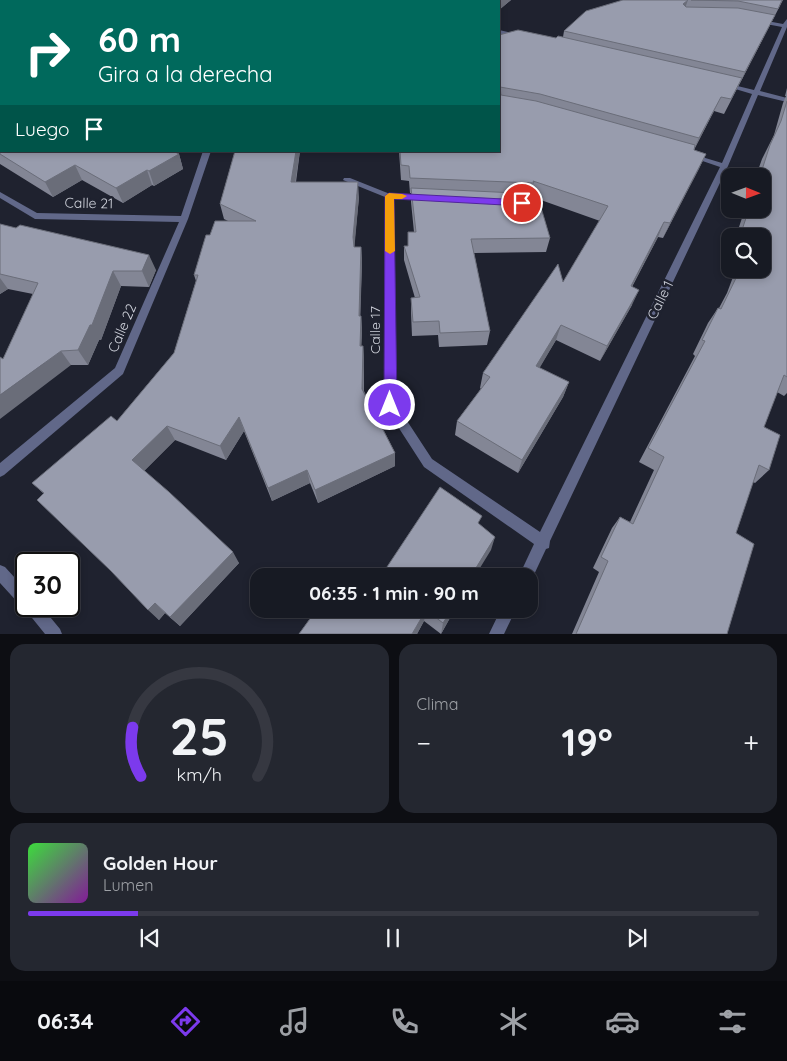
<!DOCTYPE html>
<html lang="es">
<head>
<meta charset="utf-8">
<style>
	body { margin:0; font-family:Quicksand,sans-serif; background:#242730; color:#f1f3f6; height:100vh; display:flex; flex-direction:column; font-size:19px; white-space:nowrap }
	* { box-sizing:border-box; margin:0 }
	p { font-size:16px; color:#9ea1a6 }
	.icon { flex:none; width:28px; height:28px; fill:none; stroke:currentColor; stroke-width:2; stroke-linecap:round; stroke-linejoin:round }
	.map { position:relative; height:634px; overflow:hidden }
	.drawer { display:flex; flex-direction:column; gap:10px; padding:10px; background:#0d0e13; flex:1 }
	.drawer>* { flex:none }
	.top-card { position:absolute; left:0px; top:0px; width:500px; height:152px; box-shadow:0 2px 8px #0003,0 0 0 1px #363841; background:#00695c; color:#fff; overflow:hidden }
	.needle { width:32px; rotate:91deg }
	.buttons { position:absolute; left:721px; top:168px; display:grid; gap:10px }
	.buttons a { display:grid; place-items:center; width:50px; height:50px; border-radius:10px; background:#171a23; box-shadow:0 2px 8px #0003,0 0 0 1px #363841; font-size:25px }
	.speed { position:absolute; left:15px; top:552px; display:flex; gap:10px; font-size:25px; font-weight:700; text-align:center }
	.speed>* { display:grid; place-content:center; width:65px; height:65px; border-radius:50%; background:#171a23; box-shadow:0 2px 8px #0003,0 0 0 1px #363841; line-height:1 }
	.speed .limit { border:2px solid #111; border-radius:8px; background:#fff; color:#111 }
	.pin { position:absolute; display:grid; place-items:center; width:42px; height:42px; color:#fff; margin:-21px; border:2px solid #fff; border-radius:50%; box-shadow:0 1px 5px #0007 }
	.me { position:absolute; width:55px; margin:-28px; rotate:0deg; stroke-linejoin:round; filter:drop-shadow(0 0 4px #0008) }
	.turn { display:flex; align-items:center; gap:18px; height:105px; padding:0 15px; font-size:22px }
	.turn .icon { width:65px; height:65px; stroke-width:2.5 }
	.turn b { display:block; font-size:35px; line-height:42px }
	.then { display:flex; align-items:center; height:48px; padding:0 15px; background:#0003; gap:10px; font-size:19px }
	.big { font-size:38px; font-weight:800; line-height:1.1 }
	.drawer .widget { flex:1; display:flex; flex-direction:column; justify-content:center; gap:8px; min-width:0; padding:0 18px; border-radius:15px; background:#242730 }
	.drawer .dial { align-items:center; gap:0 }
	.dial svg { height:130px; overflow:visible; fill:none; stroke:#363841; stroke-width:7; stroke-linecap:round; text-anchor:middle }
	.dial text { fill:#f1f3f6; stroke:none }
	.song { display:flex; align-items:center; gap:15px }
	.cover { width:60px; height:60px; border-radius:8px; background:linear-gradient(135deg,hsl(120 70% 55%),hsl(290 70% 35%)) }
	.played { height:5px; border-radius:2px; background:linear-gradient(90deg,#7c3aed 15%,#363841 15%) }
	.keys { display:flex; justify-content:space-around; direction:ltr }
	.heat { display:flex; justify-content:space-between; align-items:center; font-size:28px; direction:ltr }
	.drawer .tiles { flex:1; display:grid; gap:10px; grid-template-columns:1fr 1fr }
	.widget:last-child { grid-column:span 2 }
	.trip { position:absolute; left:250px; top:568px; width:288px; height:50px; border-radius:15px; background:#171a23; box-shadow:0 2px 8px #0003,0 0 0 1px #363841; font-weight:800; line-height:50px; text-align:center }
	.dock { display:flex; height:80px; justify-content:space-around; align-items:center; background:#090a0e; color:#9ea1a6 }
	.dock .icon { width:35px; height:35px }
	.dock .on { color:#7c3aed }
	.dock b { font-size:22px; color:#f1f3f6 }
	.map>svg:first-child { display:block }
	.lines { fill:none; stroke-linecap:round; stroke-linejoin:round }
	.street { fill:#616889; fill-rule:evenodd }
	.wall { fill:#838695 }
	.shaded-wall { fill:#6a6d79 }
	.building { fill:#989cad; stroke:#6a6d79 }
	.route { fill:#7c3aed; stroke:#51269a }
	.slow { fill:#f59e0b }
	.labels { text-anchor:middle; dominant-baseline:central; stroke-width:5; stroke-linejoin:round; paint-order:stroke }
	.street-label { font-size:14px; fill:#cfd2db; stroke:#1f222f }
</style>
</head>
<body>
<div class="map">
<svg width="787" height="634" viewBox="0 0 787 634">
	<rect width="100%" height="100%" fill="#1f222f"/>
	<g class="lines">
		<path class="street" d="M362,0H372V1H363Z
			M757,19L783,24L787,19V27L760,91L787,98V102L758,95L728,166L550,541L549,548L546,549L531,581L529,582V576H519L534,544L424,467L384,405L385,197L343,180L344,178H350L390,194L424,196L428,198L424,200L393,199L396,404L432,459L540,532L720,167L688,156L692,154L722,163L752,94L722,85L725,83L754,90L782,27L755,22L754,21Z
			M499,30L520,35L521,36L518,38L499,34Z
			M203,151H211L188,219L123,374L4,475L0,477V463L115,368L179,222L35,219L0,198V192L37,213L181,216Z
			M0,565L5,567L26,590V606H41L60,629L62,634H45L24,608L21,606L0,583Z
			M501,609H516L504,634H489Z"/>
	</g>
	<path class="wall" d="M0,0L1,1V151L179,154L183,169L154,186L152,185L123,203L82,180L53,197L0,164Z
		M399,0H511L499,10V1H404Z
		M623,0H783L724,114L714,111L694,150L706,154L663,238L658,237L632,287V305L600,361L556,340L539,368L569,382L563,397L518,473L455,435L457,421L481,389L480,388L483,373L563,282L600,221L538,199L550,238L546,252L474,253L490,331L487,345L439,347L438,335L412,336L411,313V298H415L404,260V246H408V232H414L411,202V193H410L409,181L401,180L399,151H499V35L556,38L563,37L564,31Z
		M787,88V393L784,396L777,392L764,427L769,470L755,483L753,482L736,533L727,634H572L599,572L593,568L612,528L620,517L630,522L654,470L639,462L695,356L693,354L708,323L718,308H719L727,293L736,269H762V236H736L745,209H762V176H756L762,159L774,135L783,103L786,96H785Z
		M235,151H300L296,182L359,197L354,247H361L362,262L360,316H361L362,331L361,346H363L364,361V391L395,453V466L318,503L310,483L272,501L244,431L226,460L175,440L144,471L239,563L180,626L165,613L159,620L43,493L32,483L117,421L174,353L196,281L194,275L210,235L228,221L224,219L220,204Z
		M0,224L156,270L149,287L121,286L101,340H99L88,365H71L3,359L33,294L8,289L0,294Z
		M730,254V263L727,262Z
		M317,609H455L441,634L424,621L417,634H299Z"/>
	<path class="shaded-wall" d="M187,0H220L217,1H184Z
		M498,0H511L499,10V1H496Z
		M688,0L684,11L683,4Z
		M775,15L769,27L739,85L745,72Z
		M721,97L714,111L692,153L699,138Z
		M296,151H300L293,197L291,182Z
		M179,154L183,169L154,186L149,171Z
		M706,154L699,169L663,238L670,223Z
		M75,165L82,180L53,197L45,182Z
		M147,170L152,185L123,203L116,188Z
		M358,182L359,197L354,252L353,237Z
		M664,222L658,237L624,301L631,286Z
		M361,247L362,262L360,331L359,316Z
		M149,255L156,270L149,287L142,271Z
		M113,271L121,286L101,340H99L88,365L78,350Z
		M0,278L8,289L0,294Z
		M639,290L632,305L600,361L607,346Z
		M361,316L362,331L361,361L360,346Z
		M561,325L556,340L532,381L536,366Z
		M363,346L364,361L363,403L362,389Z
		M61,351L71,365L0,419V395Z
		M569,382L563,397L518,473L522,460Z
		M239,417L244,431L226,460L220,446Z
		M167,426L175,440L141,474L132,460Z
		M395,453V466L318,503L315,490Z
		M307,470L310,483L272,501L268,488Z
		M495,537L491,550L475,576H471Z
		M233,552L239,563L180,626L170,617Z
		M155,603L165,613L159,620L148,610Z
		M452,609H455L441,634L443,623Z
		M426,610L424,621L417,634H412Z"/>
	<path class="building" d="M0,0H187L184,1H1V151H173L179,154L149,171L147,170L116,188L75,165L45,182L0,154Z
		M450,0H498L496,1H455Z
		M623,0H688L683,4L686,7L738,8L775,15L745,72L564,31L586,11Z
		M691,0H782L778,9L738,1Z
		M518,30L556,38L558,36L742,78L731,99L721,97L699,138L540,94L500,87L501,95L536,101L695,145L694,150L706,154L670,223L664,222L631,286L639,290L607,346L561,325L536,366L569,382L522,460L457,421L490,377L483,373L558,264L563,282L608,206L533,181L534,183L410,178L409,166L401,165L400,151H499V35Z
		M787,101V377L784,375L764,427L780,435L769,470L759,465L736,533L754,544L727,634H576L608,561L601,557L620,517L633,524L664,457L648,448L705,341L702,340L718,308L721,309L736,278L739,269H762V236H740L749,209H762V176H760L770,145L781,121Z
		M235,151H296L291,182H358L353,237L354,247H361L359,316H361L360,346H363L362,389L395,453L315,490L307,470L268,488L239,417L220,446L167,426L132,460L169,492L233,552L170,617L155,603L148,610L111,571L37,500L44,493L32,483L111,416L117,421L174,353L198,275H194L206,235H210L215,221H256L220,204Z
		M411,188L537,194L550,238L471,239L490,331L440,333L439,321L413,322L411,298L420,297L404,246H408V232H416Z
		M0,224L16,228L20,225L149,255L142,271H113L92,325H90L78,350L61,351L0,395V357L3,359L38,283L0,274Z
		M440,487L482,516L478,523L495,537L471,576H381Z
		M344,573L348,576H341Z
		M317,609H452L443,623L426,610L412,634H299Z"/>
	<path class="route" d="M389,193L522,200L527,203L522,206L394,199L397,405L395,409L390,411L386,409L384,405L385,196Z"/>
	<path class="slow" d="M389,193L402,194L407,196L402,199H394L395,251L390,254L385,251V196Z"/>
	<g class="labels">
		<g class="street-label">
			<text transform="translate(89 203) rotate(1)">Calle 21</text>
			<text transform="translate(660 300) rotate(-64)">Calle 1</text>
			<text transform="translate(122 328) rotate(-67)">Calle 22</text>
			<text transform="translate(375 330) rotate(-90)">Calle 17</text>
		</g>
	</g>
</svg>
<div class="buttons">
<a><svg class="needle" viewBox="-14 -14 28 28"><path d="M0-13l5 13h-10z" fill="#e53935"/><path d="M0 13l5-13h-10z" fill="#9ea1a6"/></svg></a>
<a><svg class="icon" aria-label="search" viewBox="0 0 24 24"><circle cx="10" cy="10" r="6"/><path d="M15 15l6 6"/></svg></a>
</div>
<div class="speed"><div class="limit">30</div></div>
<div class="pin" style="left:522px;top:203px;background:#d93025"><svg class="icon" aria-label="arrive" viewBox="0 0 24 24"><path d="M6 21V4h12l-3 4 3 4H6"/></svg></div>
<svg class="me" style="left:390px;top:405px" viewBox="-20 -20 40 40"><circle r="17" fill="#7c3aed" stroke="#fff" stroke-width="3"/><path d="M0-11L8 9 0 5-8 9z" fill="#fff"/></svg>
<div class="trip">06:35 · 1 min · 90 m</div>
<div class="top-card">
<div class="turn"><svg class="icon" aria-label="right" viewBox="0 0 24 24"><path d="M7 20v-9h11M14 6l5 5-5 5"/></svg><div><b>60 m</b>Gira a la derecha</div></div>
<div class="then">Luego<svg class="icon" aria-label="arrive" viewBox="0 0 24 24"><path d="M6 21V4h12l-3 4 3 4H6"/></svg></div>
</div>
</div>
<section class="drawer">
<div class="tiles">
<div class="widget dial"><svg viewBox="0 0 100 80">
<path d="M14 69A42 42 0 1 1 86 69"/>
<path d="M14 69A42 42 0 0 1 9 39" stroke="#7c3aed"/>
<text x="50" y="56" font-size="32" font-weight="700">25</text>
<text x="50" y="72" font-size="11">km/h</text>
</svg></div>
<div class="widget"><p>Clima</p>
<div class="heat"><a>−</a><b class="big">19°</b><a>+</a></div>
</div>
<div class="widget">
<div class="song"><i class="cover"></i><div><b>Golden Hour</b><p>Lumen</p></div></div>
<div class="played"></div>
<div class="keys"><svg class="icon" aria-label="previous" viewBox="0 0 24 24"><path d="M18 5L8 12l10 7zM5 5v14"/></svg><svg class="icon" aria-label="pause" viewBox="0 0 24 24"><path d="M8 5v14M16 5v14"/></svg><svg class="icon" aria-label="next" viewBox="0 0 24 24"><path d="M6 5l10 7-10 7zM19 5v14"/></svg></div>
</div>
</div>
</section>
<nav class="dock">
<b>06:34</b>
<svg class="icon on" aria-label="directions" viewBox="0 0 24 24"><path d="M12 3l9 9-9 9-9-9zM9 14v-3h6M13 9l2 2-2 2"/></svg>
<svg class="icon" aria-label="music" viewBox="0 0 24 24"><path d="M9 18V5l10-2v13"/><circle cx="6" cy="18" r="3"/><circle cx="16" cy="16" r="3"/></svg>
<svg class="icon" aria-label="phone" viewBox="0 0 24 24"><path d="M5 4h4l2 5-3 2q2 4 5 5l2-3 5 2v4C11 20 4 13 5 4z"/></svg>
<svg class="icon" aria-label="climate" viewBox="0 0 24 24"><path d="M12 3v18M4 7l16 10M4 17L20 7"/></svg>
<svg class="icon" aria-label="car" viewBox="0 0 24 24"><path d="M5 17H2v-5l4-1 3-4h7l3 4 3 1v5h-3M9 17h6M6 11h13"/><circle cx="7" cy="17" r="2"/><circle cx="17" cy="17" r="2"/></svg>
<svg class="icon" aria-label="filters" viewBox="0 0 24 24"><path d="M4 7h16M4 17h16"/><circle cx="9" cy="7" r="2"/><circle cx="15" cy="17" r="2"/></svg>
</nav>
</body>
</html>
